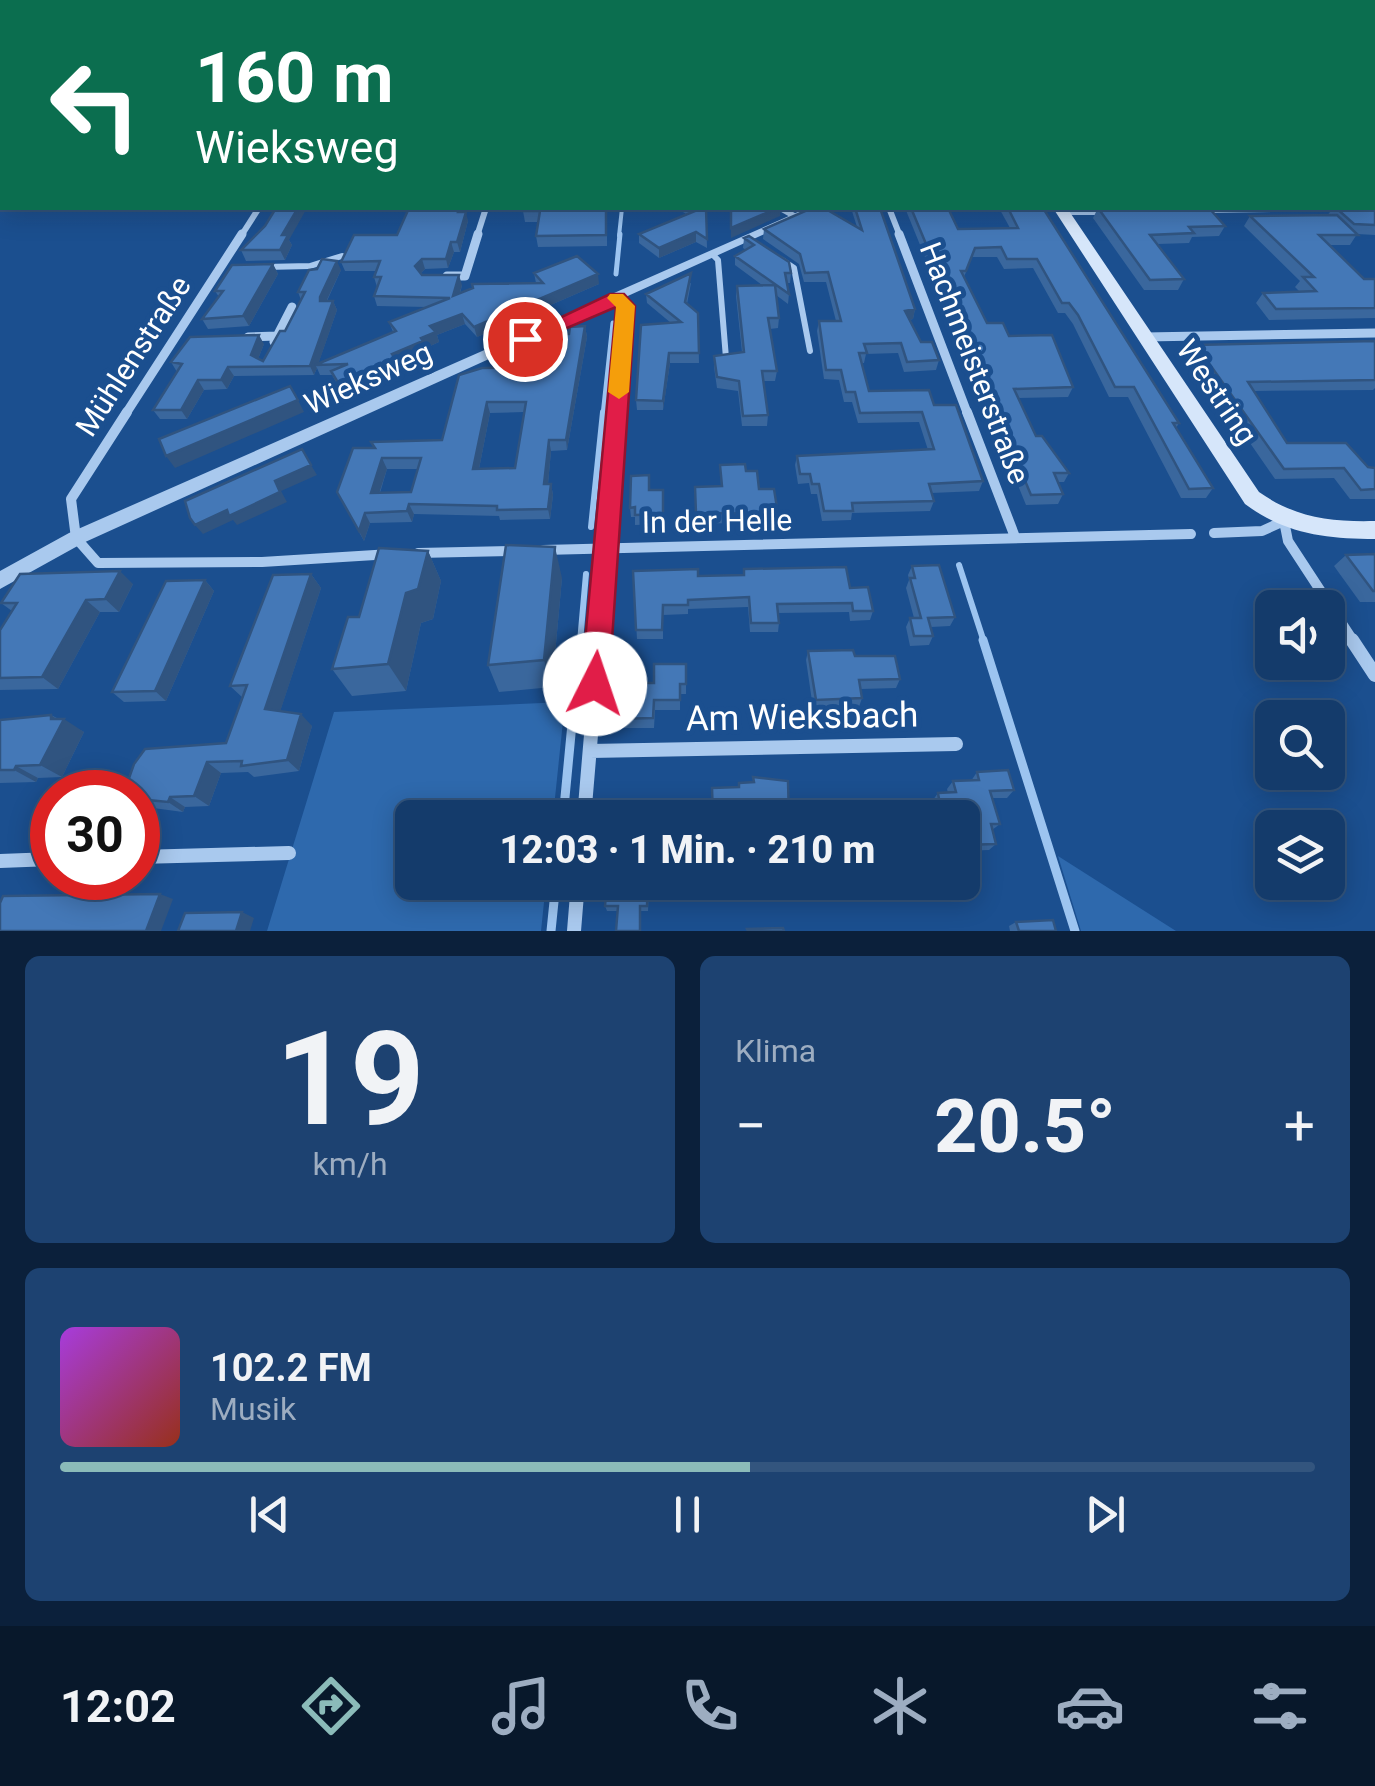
<!DOCTYPE html>
<html lang="de">
<head>
<meta charset="utf-8">
<style>
	body { margin:0; font-family:Roboto,sans-serif; background:#1d4271; color:#f1f3f6; height:100vh; display:flex; flex-direction:column; font-size:38px; white-space:nowrap }
	* { box-sizing:border-box; margin:0 }
	p { font-size:32px; color:#9dadc1 }
	.icon { flex:none; width:55px; height:55px; fill:none; stroke:currentColor; stroke-width:2; stroke-linecap:round; stroke-linejoin:round }
	.map { position:relative; height:931px; overflow:hidden }
	.drawer { display:flex; flex-direction:column; gap:25px; padding:25px; background:#0b203b; flex:1 }
	.drawer>* { flex:none }
	.hud { position:absolute; left:0px; top:0px; width:1375px; height:210px; box-shadow:0 5px 25px #0003,0 0 0 2px #33557e; background:#0b6e4f; color:#fff; overflow:hidden }
	.buttons { position:absolute; left:1255px; top:590px; display:grid; gap:20px }
	.buttons a { display:grid; place-items:center; width:90px; height:90px; border-radius:15px; background:#143b6b; box-shadow:0 5px 25px #0003,0 0 0 2px #33557e; font-size:50px }
	.speed { position:absolute; left:30px; top:770px; display:flex; gap:20px; font-size:50px; font-weight:700; text-align:center }
	.speed>* { display:grid; place-content:center; width:130px; height:130px; border-radius:50%; background:#143b6b; box-shadow:0 5px 25px #0003,0 0 0 2px #33557e; line-height:1 }
	.speed .limit { border:15px solid #d22; background:#fff; color:#111 }
	.pin { position:absolute; display:grid; place-items:center; width:85px; height:85px; color:#fff; margin:-42px; border:5px solid #fff; border-radius:50%; box-shadow:0 2px 10px #0007 }
	.me { position:absolute; width:110px; margin:-55px; rotate:4deg; stroke-linejoin:round; filter:drop-shadow(0 0 8px #0008) }
	.turn { display:flex; align-items:center; gap:35px; height:210px; padding:0 30px; font-size:45px }
	.turn .icon { width:130px; height:130px; stroke-width:2.5 }
	.turn b { display:block; font-size:70px; line-height:85px }
	.big { font-size:75px; font-weight:800; line-height:1.1 }
	.drawer .tile { flex:1; display:flex; flex-direction:column; justify-content:center; gap:15px; min-width:0; padding:0 35px; border-radius:15px; background:#1d4271 }
	.drawer .dial { align-items:center; gap:0 }
	.dial b { font-size:130px; line-height:1 }
	.song { display:flex; align-items:center; gap:30px }
	.cover { width:120px; height:120px; border-radius:15px; background:linear-gradient(135deg,hsl(280 70% 55%),hsl(10 70% 35%)) }
	.played { height:10px; border-radius:5px; background:linear-gradient(90deg,#8bbbb9 55%,#33557e 55%) }
	.keys { display:flex; justify-content:space-around; direction:ltr }
	.heat { display:flex; justify-content:space-between; align-items:center; font-size:55px; direction:ltr }
	.drawer .tiles { flex:1; display:grid; gap:25px; grid-template-columns:1fr 1fr }
	.tile:last-child { grid-column:span 2 }
	.trip { position:absolute; left:395px; top:800px; width:585px; height:100px; border-radius:15px; background:#143b6b; box-shadow:0 5px 25px #0003,0 0 0 2px #33557e; font-weight:800; line-height:100px; text-align:center }
	.tabs { display:flex; height:160px; justify-content:space-around; align-items:center; background:#08182b; color:#9dadc1 }
	.tabs .icon { width:70px; height:70px }
	.tabs .on { color:#8bbbb9 }
	.tabs b { font-size:45px; color:#f1f3f6 }
	.map>svg:first-child { display:block }
	.green { fill:#2e69ad }
	.lines { fill:none; stroke-linecap:round; stroke-linejoin:round }
	.stream-far3 { stroke:#9cc4f0; stroke-width:4 }
	.stream-far2 { stroke:#9cc4f0; stroke-width:5 }
	.stream-far1 { stroke:#9cc4f0; stroke-width:6 }
	.stream { stroke:#9cc4f0; stroke-width:9 }
	.service { stroke:#a9c9ee; stroke-width:6 }
	.minor-far3 { stroke:#a9c9ee; stroke-width:6 }
	.minor-far2 { stroke:#a9c9ee; stroke-width:9 }
	.minor-far1 { stroke:#a9c9ee; stroke-width:10 }
	.minor { stroke:#a9c9ee; stroke-width:14 }
	.tertiary { fill:#a9c9ee; fill-rule:evenodd }
	.secondary { fill:#d6e6fa; fill-rule:evenodd }
	.wall { fill:#3a679d; fill-rule:evenodd }
	.shaded-wall { fill:#305480 }
	.building { fill:#4478b7; stroke:#305480; stroke-width:2.5; fill-rule:evenodd }
	.route { fill:#e11d48; stroke:#92132f; stroke-width:2.5 }
	.slow { fill:#f59e0b }
	.labels { text-anchor:middle; dominant-baseline:central; stroke-width:10; stroke-linejoin:round; paint-order:stroke }
	.street-label { font-size:30px; fill:#fff; stroke:#1b4f8f }
	.near-street-label { font-size:35px; fill:#fff; stroke:#1b4f8f }
</style>
</head>
<body>
<div class="map">
<svg width="1375" height="931" viewBox="0 0 1375 931">
	<rect width="100%" height="100%" fill="#1b4f8f"/>
	<path class="green" d="M565,702L553,817L412,818V882L546,883L541,931H267L334,712Z
		M1058,856L1176,931H1081Z"/>
	<g class="lines">
		<path class="stream-far3" d="M619,236L622,208"/>
		<path class="stream-far2" d="M616,274L620,234
			M603,415L613,323"/>
		<path class="stream-far1" d="M591,527L603,412
			M959,565L984,642
			M580,642L586,574"/>
		<path class="stream" d="M983,640L1075,931
			M563,818L580,640
			M551,931L556,882"/>
		<path class="service" d="M713,255L718,260L726,358
			M782,260L794,268L810,351
			M265,267L310,266L342,256"/>
		<path class="minor-far3" d="M780,208L796,217
			M889,208L900,236
			M1201,210L1344,208
			M1064,212H1109
			M241,236L259,208
			M477,236L486,208"/>
		<path class="minor-far2" d="M899,234L968,415
			M447,276H465L478,234
			M617,298L626,306L617,415
			M248,337L277,336
			M1145,337L1375,333
			M274,342L292,307
			M125,415L242,234"/>
		<path class="minor-far1" d="M127,412L71,499L76,538L98,563L262,562L391,554
			M967,412L1015,537
			M1214,533L1262,531L1284,521L1288,541L1354,642
			M543,550L1191,534
			M418,553L516,551
			M598,642L617,412"/>
		<path class="minor" d="M1352,640L1375,675
			M590,751L956,744
			M584,818L599,640
			M138,857L289,853
			M0,861L52,859
			M574,931L578,882"/>
		<path class="tertiary" d="M807,208H822L83,543L0,589V571L69,533Z"/>
		<path class="secondary" d="M1053,208H1067L1259,492C1296,518 1331,522 1375,521V539C1326,539 1285,534 1245,504Z"/>
	</g>
	<path class="wall" d="M1375,203V235L1357,234L1350,245H1330L1364,279H1375V318L1269,320L1256,303L1263,293L1299,291L1295,287L1300,281L1244,226L1250,216H1327L1333,208H1372Z
		M409,208H465L463,212L468,221L460,252H454L448,268L425,269L421,273L422,275L462,285L460,294L536,283L534,273L599,284L477,337L465,324L437,335L439,342L426,348L427,351L398,363L401,371L344,396L332,375H320L317,368L314,375L234,376L227,389L204,390L187,419H160L153,410L177,372L171,362L264,344L258,359L263,361L285,331L301,300L298,292L341,270L327,301H333L337,310L318,364L393,332L389,322L427,307L377,306L374,296L377,287L374,277L376,271H345L341,262L397,235Z
		M607,208V246L538,247L536,236L538,222H525L523,211Z
		M677,208H706L707,248L696,242L659,258L639,243V234L686,214Z
		M851,208H880L915,309L913,319L909,320L921,342L939,360L936,370L904,372L898,353L866,354L864,363H861L869,391L934,405L983,481L979,491L931,493L934,501L930,511L852,513L851,520L822,521L817,494H811L809,483L798,484L795,465L797,456L928,450L919,422L858,423L852,402H844L839,380L824,379L817,331L819,321H836L826,282H804L799,264L763,239L764,229L857,227Z
		M905,208H948L958,229L1010,228L999,208H1043L1179,423L1176,428L1213,488L1206,498H1181L1128,397H1109L1073,324L1065,313H1058L1033,268L1004,269L997,257H972L964,277L987,323L1009,336L1073,387L1068,397L1018,398L1036,436L1069,473L1064,482H1058L1063,494L1058,504L1026,505Z
		M1098,208L1225,226L1219,236L1192,237L1189,243L1158,244L1184,279L1178,290H1144L1093,218Z
		M744,238L791,273L790,283H787L789,294L788,304L776,295L779,318L778,328L770,329L777,371L775,381H764L768,415L767,426H742L738,391L717,388L714,367V356L742,352L736,296L737,286L762,285L735,265V256L746,250L743,248Z
		M289,240L292,245L285,260L246,261L241,250Z
		M273,264L278,274L249,326L208,329L202,319L219,297L215,291Z
		M691,283L687,304L698,313L699,363H670L663,410H637L636,400L671,323L647,303L646,294Z
		M585,326L587,337L567,450L551,451L548,484H551L553,495L550,519L500,520L499,516L414,514L412,522L370,523L364,541L337,492L374,448L371,442L442,440L459,375L534,367L569,334ZM524,412L515,468L479,469L490,413ZM387,469H418L411,492L380,493Z
		M1375,341V388L1373,390L1254,391L1287,443L1375,468V499H1350L1334,478L1275,479L1189,355L1196,345Z
		M720,465L746,471L778,514L776,524L696,523L695,487L721,486Z
		M650,490H663L664,524L635,525V517H631L630,508Z
		M428,551L441,581L433,619L421,623L406,691L352,696L332,669L359,617Z
		M1375,554V602H1360L1334,566L1346,555Z
		M912,566L955,617L950,626L931,627L933,636L929,645L910,646L906,627L910,618H914L906,588L909,580L908,575Z
		M744,569L850,588L873,611L870,620L850,621L849,612L778,613L779,623L778,632H750L748,607L688,609V614L663,615V639H637L633,571L698,576L743,575Z
		M311,574L321,588L280,711L312,726L299,771L254,777L248,772L221,773L209,806L185,807L183,812L138,806V792L226,743L243,698L230,686Z
		M562,578L552,687L499,692L488,665Z
		M205,580L214,591L166,701L124,702L112,692Z
		M133,584L119,612H100L58,689L0,690V630L12,611L1,603Z
		M808,651L855,656L900,679L896,688L861,689L862,698L859,707L813,708L806,660Z
		M686,664V694H680V710H655L654,728H618L616,719L654,683Z
		M51,715L84,732L62,777L38,778L36,782L0,783V720Z
		M977,772L1014,790L1007,798H992L1000,824L992,830L996,844L989,850L962,851V818H936L933,800L938,793H948L947,789L953,781H971Z
		M607,882H697V887H649L648,911H607L605,906Z
		M1016,922L1056,931H1010L1009,926Z"/>
	<path class="shaded-wall" d="M298,208H307L289,240L292,245L285,260L280,250L282,235Z
		M778,208H781L780,216L731,238V228Z
		M466,212L468,221L460,252L457,242Z
		M696,232V242L659,258V248Z
		M451,242L454,252L448,268L446,259Z
		M422,259L425,269L418,276L415,266Z
		M337,261L341,270L324,306L320,301V297Z
		M273,264L278,274L249,326L243,316Z
		M598,274L599,284L477,337L474,327Z
		M459,275L462,285L456,306L453,296Z
		M333,301L337,310L318,365H315L317,368L314,375L310,366Z
		M915,309L913,319L902,321L905,311Z
		M462,314L465,324L437,335L439,342L426,348L427,351L398,363L401,371L344,396L340,386L421,338L430,326Z
		M585,326L587,337L567,450L566,440Z
		M259,335L264,344L256,364L251,355Z
		M669,353L670,363L663,410V401Z
		M228,367L234,376L227,389L221,380Z
		M198,380L204,390L187,419L181,410Z
		M298,400L304,412L175,468L166,456Z
		M487,402L490,413L477,479L473,469Z
		M549,440L551,451L547,495L544,484Z
		M382,458L387,469L376,503L371,493Z
		M311,465L317,475L281,491L287,502L237,525L233,520L203,534L195,525L275,481Z
		M551,484L553,495L550,519L548,509Z
		M409,504L414,514L412,522L407,511Z
		M365,513L370,523L364,541L359,531Z
		M555,547L562,578L552,687L544,660Z
		M428,551L441,581L433,619L421,623L406,691L388,664L406,593Z
		M120,571L133,584L119,612L105,599Z
		M311,574L321,588L277,721L265,709Z
		M205,580L214,591L166,701L155,691Z
		M86,600L100,612L58,689L42,677Z
		M301,714L312,726L299,771L287,760Z
		M51,715L62,723L64,719L84,732L62,777L40,765Z
		M207,762L221,773L209,806L194,796Z
		M16,766L38,778L36,782L14,770Z
		M170,797L185,807L183,812L168,802Z
		M160,894L173,899L161,931H146Z
		M242,912L254,918L250,931H236Z"/>
	<path class="building" d="M1372,132L1375,134V184L1372,185Z
		M1372,203H1375V225L1354,224L1336,208H1372Z
		M276,208H298L282,235H288L280,250H241L265,226Z
		M409,208H459L458,212H466L457,242H451L446,259H422L415,266L422,275H459L453,296L473,288L472,284L543,283L534,273L577,256L598,274L474,327L462,314L430,326L436,332L421,338L423,341L392,354L397,361L340,386L331,371L348,364L315,365L396,331L389,322L450,298L374,296L381,277H374L380,261L341,262L354,235H397Z
		M524,208H606V235L536,236L540,211H523Z
		M690,208H706L707,239L696,232L659,248L639,234L695,211Z
		M731,208H778L731,228Z
		M812,208H824L862,230L855,208H880L915,309L905,311L921,342H932L939,360L907,362L901,343L864,344L867,353H859L869,391L929,390L934,405H956L983,481L929,484L934,501L852,503L853,511H824L819,484H812L810,474H800L797,456L934,449L922,412L860,413L855,392H846L841,370H826L819,321H841L828,272L805,273L800,254L764,229Z
		M911,208H948L958,229L1018,228L1008,208H1043L1179,423H1173L1213,488L1189,489L1134,387H1115L1078,315L1069,303H1062L1037,259H1007L1001,247L975,248L966,271H961L987,323H1003L1009,336L1052,335L1073,387L1014,389L1036,436H1042L1069,473H1054L1063,494L1031,495Z
		M1098,208H1209L1225,226L1189,227L1194,233L1150,235L1184,279L1150,280Z
		M1337,215L1358,235H1319L1364,279H1375V308L1276,309L1263,293L1316,291L1303,277H1314L1250,216Z
		M749,236L789,262L791,273H785L789,294L735,256L754,245L744,238Z
		M322,259L337,261L320,297V301H333L310,366L228,367L221,380H198L181,410H153L182,364L171,362L190,337L259,335L251,355L263,361L280,331H285L305,292H298L309,270L317,269Z
		M273,264L243,316L202,319L223,291H215L232,265Z
		M691,273L685,302L698,313L699,353H669L663,401L636,400L641,325L681,322L646,294Z
		M775,285L779,318H768L777,371H762L768,415L743,416L739,381L717,377L714,356L744,352L737,286Z
		M585,326L566,440H549L544,484H551L548,509L497,510V506L409,504L407,511L365,513L359,531L337,492L353,448H375L371,442L442,440L459,375L482,368L534,367L548,334H569L570,327ZM487,402H526L515,468L473,469ZM382,458H421L411,492L371,493Z
		M1375,341V380L1248,382L1287,443H1346L1368,467L1375,468V489L1361,490L1344,468L1284,469L1196,345Z
		M290,386L298,400L166,456L159,439Z
		M302,449L311,465L275,481L280,492L229,516L227,510L195,525L190,518L185,501Z
		M745,464L746,471H757L759,489H774L778,514L696,513L695,487L722,486L720,465Z
		M649,475V490H663V514L635,515V507L630,508L631,476Z
		M506,545L555,547L544,660L488,665Z
		M379,548L428,551L418,589L406,593L388,664L332,669L348,617H359Z
		M1375,554V591H1373L1346,555Z
		M939,565L955,617L928,618L933,636H914L910,618H921L910,578H915L912,566Z
		M846,567L850,588L868,587L873,611H853L852,603L777,604L779,623H751L749,597L688,600V605H663L662,630H636L633,571L698,569V576L744,575V569Z
		M120,571L105,599L86,600L42,677L0,678V630L17,603H1L20,574Z
		M311,574L265,709L301,714L287,760L241,766L242,761L207,762L194,796L170,797L168,802L138,799V792H124L134,764L145,749L226,743L247,685L230,686L273,575Z
		M205,580L155,691L112,692L166,581Z
		M853,650L855,656H895L900,679L859,680L862,698L816,700L808,651Z
		M654,664H686V684H680V700H654L653,718L616,719L619,683H654Z
		M51,715V719H64L40,765L16,766L14,770H0V720Z
		M1008,770L1014,790L990,791L1000,824H991L996,844L962,845V818H942L938,793L956,792L953,781L979,780L977,772Z
		M753,777L788,781L789,818H713L712,788L739,787V783L754,782Z
		M607,882H648L647,906H640V931H616L618,906H605Z
		M160,894L146,931H0V903L3,896Z
		M242,912L236,931H178L185,913Z
		M1053,920L1056,931H1019L1016,922Z
		M783,928L784,931H748L747,929Z"/>
	<linearGradient id="sky" x2="0" y2="1"><stop stop-color="#0f2b4f"/><stop offset="0.42" stop-color="#39639b"/><stop offset="1" stop-color="#39639b" stop-opacity="0"/></linearGradient>
	<rect width="1375" height="225" fill="url(#sky)"/>
	<path class="route" d="M610,294H624L635,306L609,684L605,693L595,697L585,693L581,684L616,307L532,343H518L515,339Z"/>
	<path class="slow" d="M610,294H623L635,306L629,392L619,399L608,392L616,307L607,298Z"/>
	<g class="labels">
		<g class="street-label">
			<text transform="translate(133 356) rotate(-57)">Mühlenstraße</text>
			<text transform="translate(975 363) rotate(69)">Hachmeisterstraße</text>
			<text transform="translate(368 378) rotate(-24)">Wieksweg</text>
			<text transform="translate(1217 392) rotate(56)">Westring</text>
			<text transform="translate(717 521) rotate(-1)">In der Helle</text>
		</g>
		<g class="near-street-label">
			<text transform="translate(802 717) rotate(-1)">Am Wieksbach</text>
		</g>
	</g>
</svg>
<div class="buttons">
<a><svg class="icon" aria-label="sound" viewBox="0 0 24 24"><path d="M4 9h4l5-4v14l-5-4H4zM17 9q2 3 0 6"/></svg></a>
<a><svg class="icon" aria-label="search" viewBox="0 0 24 24"><circle cx="10" cy="10" r="6"/><path d="M15 15l6 6"/></svg></a>
<a><svg class="icon" aria-label="layers" viewBox="0 0 24 24"><path d="M12 4l9 5-9 5-9-5zM3 14l9 5 9-5"/></svg></a>
</div>
<div class="speed"><div class="limit">30</div></div>
<div class="pin" style="left:525px;top:339px;background:#d93025"><svg class="icon" aria-label="arrive" viewBox="0 0 24 24"><path d="M6 21V4h12l-3 4 3 4H6"/></svg></div>
<svg class="me" style="left:595px;top:684px" viewBox="-20 -20 40 40"><circle r="19" fill="#fff"/><path d="M0-13L10 11 0 6-10 11z" fill="#e11d48"/></svg>
<div class="trip">12:03 · 1 Min. · 210 m</div>
<div class="hud">
<div class="turn"><svg class="icon" aria-label="left" viewBox="0 0 24 24"><path d="M17 20v-9H6M10 6l-5 5 5 5"/></svg><div><b>160 m</b>Wieksweg</div></div>
</div>
</div>
<section class="drawer">
<div class="tiles">
<div class="tile dial"><b>19</b><p>km/h</p></div>
<div class="tile"><p>Klima</p>
<div class="heat"><a>−</a><b class="big">20.5°</b><a>+</a></div>
</div>
<div class="tile">
<div class="song"><i class="cover"></i><div><b>102.2 FM</b><p>Musik</p></div></div>
<div class="played"></div>
<div class="keys"><svg class="icon" aria-label="previous" viewBox="0 0 24 24"><path d="M18 5L8 12l10 7zM5 5v14"/></svg><svg class="icon" aria-label="pause" viewBox="0 0 24 24"><path d="M8 5v14M16 5v14"/></svg><svg class="icon" aria-label="next" viewBox="0 0 24 24"><path d="M6 5l10 7-10 7zM19 5v14"/></svg></div>
</div>
</div>
</section>
<nav class="tabs">
<b>12:02</b>
<svg class="icon on" aria-label="directions" viewBox="0 0 24 24"><path d="M12 3l9 9-9 9-9-9zM9 14v-3h6M13 9l2 2-2 2"/></svg>
<svg class="icon" aria-label="music" viewBox="0 0 24 24"><path d="M9 18V5l10-2v13"/><circle cx="6" cy="18" r="3"/><circle cx="16" cy="16" r="3"/></svg>
<svg class="icon" aria-label="phone" viewBox="0 0 24 24"><path d="M5 4h4l2 5-3 2q2 4 5 5l2-3 5 2v4C11 20 4 13 5 4z"/></svg>
<svg class="icon" aria-label="climate" viewBox="0 0 24 24"><path d="M12 3v18M4 7l16 10M4 17L20 7"/></svg>
<svg class="icon" aria-label="car" viewBox="0 0 24 24"><path d="M5 17H2v-5l4-1 3-4h7l3 4 3 1v5h-3M9 17h6M6 11h13"/><circle cx="7" cy="17" r="2"/><circle cx="17" cy="17" r="2"/></svg>
<svg class="icon" aria-label="filters" viewBox="0 0 24 24"><path d="M4 7h16M4 17h16"/><circle cx="9" cy="7" r="2"/><circle cx="15" cy="17" r="2"/></svg>
</nav>
</body>
</html>
